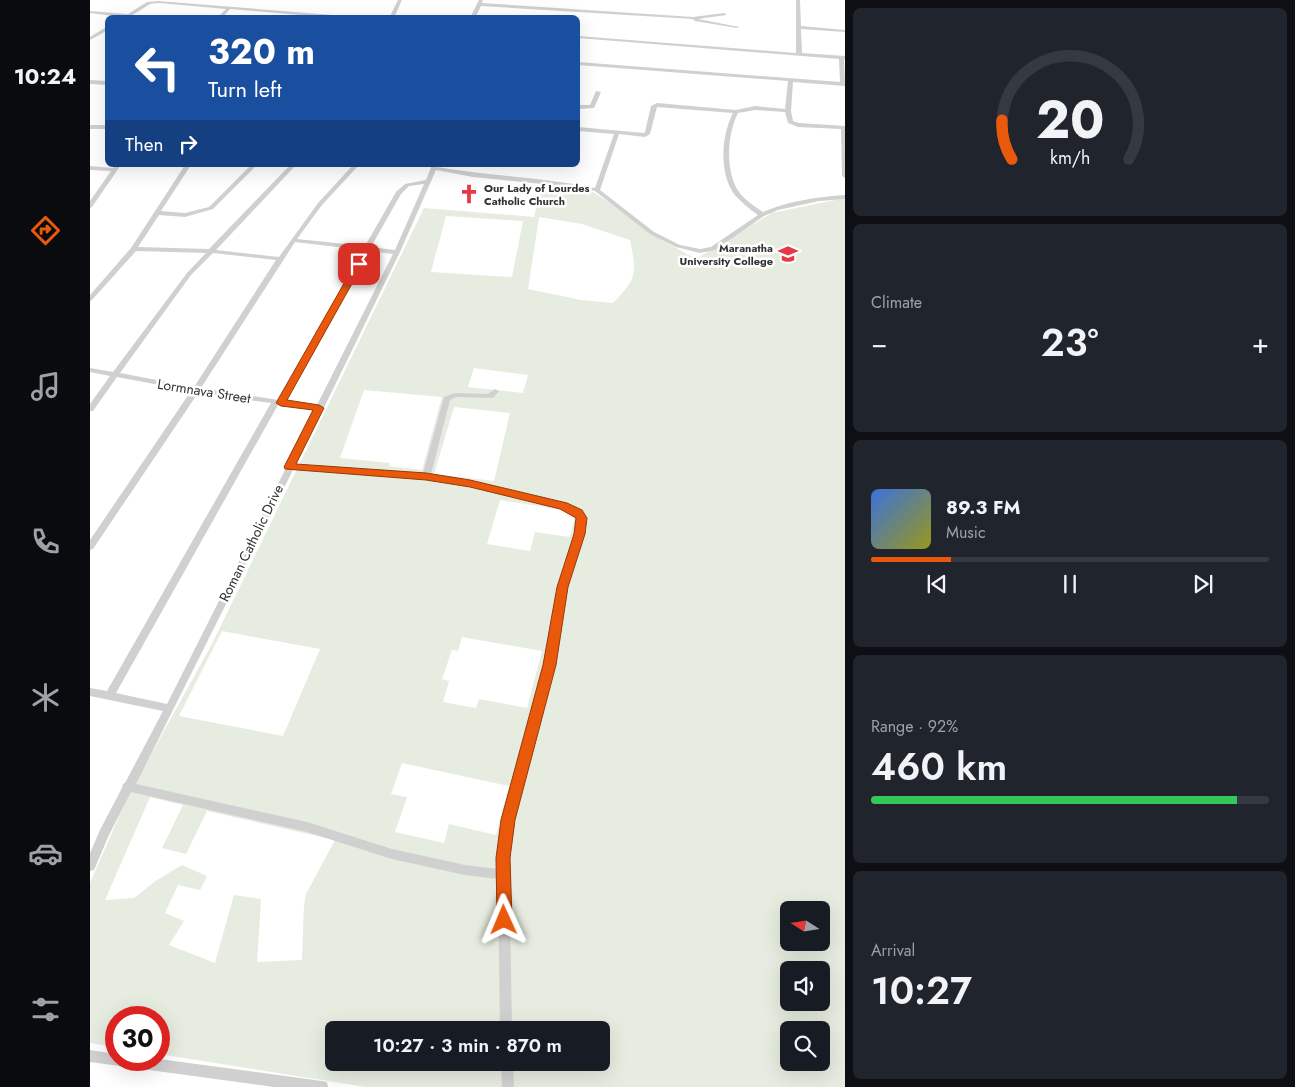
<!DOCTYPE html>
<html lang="en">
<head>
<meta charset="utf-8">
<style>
	body { margin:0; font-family:Jost,sans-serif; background:#20242c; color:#f1f3f6; height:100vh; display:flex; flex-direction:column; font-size:19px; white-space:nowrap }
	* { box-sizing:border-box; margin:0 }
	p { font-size:16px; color:#9ea1a6 }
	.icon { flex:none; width:28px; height:28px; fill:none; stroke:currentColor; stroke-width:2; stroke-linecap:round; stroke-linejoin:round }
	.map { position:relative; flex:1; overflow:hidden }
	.sheet { display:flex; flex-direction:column; gap:8px; padding:8px; background:#0d0f14; width:450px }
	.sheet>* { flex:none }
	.top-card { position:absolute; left:15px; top:15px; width:475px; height:152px; border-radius:8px; box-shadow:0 5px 20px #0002; background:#1a4fa0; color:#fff; overflow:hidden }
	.needle { width:32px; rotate:282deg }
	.tools { position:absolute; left:690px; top:901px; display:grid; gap:10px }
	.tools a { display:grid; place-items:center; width:50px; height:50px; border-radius:8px; background:#171b24; box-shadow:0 5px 20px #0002; font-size:25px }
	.speed { position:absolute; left:15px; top:1006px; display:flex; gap:10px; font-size:25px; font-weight:700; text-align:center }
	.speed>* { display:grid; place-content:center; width:65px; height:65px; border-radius:50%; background:#171b24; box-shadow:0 5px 20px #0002; line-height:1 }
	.speed .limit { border:8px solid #d22; background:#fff; color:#111 }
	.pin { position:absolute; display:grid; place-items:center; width:42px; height:42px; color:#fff; margin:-21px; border-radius:10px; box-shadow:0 2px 8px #0006 }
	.me { position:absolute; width:55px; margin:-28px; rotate:359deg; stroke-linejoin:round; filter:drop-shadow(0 0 4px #0008) }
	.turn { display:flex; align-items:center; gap:18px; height:105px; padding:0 20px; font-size:22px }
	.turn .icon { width:65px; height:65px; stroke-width:2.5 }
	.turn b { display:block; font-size:35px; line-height:42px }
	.then { display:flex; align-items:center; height:48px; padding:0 20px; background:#0003; gap:10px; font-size:19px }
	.big { font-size:38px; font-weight:600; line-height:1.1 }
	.sheet .tile { flex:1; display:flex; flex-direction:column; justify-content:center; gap:8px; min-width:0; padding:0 18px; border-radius:8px; background:#20242c }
	.sheet .dial { align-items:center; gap:0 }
	.dial svg { height:130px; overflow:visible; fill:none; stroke:#363941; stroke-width:7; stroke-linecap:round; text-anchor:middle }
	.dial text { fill:#f1f3f6; stroke:none }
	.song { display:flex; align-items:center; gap:15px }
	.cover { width:60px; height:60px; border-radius:8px; background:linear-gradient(135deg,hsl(220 70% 55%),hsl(60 70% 35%)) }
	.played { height:5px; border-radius:2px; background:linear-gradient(90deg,#ea580c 20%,#363941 20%) }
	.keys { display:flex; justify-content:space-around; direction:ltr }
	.heat { display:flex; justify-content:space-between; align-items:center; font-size:28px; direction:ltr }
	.charge { height:8px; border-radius:4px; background:linear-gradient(90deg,#34c759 92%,#363941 0) }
	.trip { position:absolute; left:235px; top:1021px; width:285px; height:50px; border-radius:8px; background:#171b24; box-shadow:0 5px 20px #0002; font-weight:600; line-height:50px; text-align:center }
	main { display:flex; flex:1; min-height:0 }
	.tab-bar { display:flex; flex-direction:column; width:90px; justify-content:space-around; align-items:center; background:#090b0e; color:#9ea1a6 }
	.tab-bar .icon { width:35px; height:35px }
	.tab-bar .on { color:#ea580c }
	.tab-bar b { font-size:22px; color:#f1f3f6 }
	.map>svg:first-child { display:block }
	.green { fill:#e6ecdf; fill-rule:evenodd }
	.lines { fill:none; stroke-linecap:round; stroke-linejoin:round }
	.street { fill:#d0d0d0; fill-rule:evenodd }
	.route { fill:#ea580c; stroke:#983908 }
	.labels { text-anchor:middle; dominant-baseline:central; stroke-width:5; stroke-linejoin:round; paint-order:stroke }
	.far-poi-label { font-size:11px; font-weight:bold; fill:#333; stroke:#fff; text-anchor:start }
	.street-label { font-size:14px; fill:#333; stroke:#fff }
</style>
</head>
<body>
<main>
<nav class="tab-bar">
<b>10:24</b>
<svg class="icon on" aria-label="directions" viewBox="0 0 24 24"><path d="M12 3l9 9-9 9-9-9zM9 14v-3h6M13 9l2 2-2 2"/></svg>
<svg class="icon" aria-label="music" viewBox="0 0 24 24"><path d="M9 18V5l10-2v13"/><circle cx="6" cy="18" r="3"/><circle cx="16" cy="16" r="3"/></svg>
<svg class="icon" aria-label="phone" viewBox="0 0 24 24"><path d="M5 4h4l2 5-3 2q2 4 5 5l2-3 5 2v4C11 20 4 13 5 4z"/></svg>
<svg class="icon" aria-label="climate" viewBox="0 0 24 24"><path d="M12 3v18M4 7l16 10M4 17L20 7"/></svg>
<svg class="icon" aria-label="car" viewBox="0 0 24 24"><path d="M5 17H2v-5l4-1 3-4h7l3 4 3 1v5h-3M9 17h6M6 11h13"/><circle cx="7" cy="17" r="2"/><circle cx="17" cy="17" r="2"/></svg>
<svg class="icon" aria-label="filters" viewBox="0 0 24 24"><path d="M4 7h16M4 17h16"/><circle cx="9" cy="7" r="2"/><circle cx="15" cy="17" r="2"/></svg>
</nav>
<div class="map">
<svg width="755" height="1087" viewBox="0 0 755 1087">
	<rect width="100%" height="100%" fill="#fff"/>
	<path class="green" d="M452,184L498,189L533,211L558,232L606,259L682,213L755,198V1087H275L69,1054V1018H26V1047L0,1043V883L38,796L122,644L334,208L444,217ZM356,216L433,221L422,277L341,272ZM449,217L492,224L540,240C547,274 547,278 523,303L491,300L438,289ZM384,368L438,375L433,393L378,387ZM274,390L352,397L332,470L299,466L300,463L250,458ZM364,407L420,413L404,481L344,474ZM410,500L486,512L480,537L445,532L440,551L397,544ZM132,631L230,649L193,736L89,716ZM372,637L452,651L437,708L389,699L386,708L353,702L359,681L352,679L362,650L368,651ZM312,763L419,786L406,835L359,824L354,843L305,832L317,797L301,794ZM60,797L93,805L72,848L96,854L117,811L245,840L216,894L214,905L212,960L167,962L171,899L144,895L125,963L79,945L94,921L75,913L88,885L110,890L117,876L92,865L67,880L44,898L15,900ZM699,910H731V942H699ZM699,970H731V1002H699ZM244,1030H511V1062H244ZM699,1030H731V1062H699Z"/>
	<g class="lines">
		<path class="street" d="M308,0H312L304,18H299Z
			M389,0H393L392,3L603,17L634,13L636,14V15L608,19L649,27L647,28L605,21L603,19L391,6L385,18H380Z
			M706,0H710L711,26L755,30V32L711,29L712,53L755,56V60L754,59L755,86L703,82L701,111L703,121L709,123L755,126V178L752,176L751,129L708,127L698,123L695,112L665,110L648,113C637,134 635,172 649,192C655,200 664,206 673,212C698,201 727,197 755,195V199L729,201L688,210L674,216L625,250L610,253L586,247L560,234L505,191L482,187L383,177L346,170L310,252L206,465L333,473L354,397L365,393L398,394L405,389L409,391L403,398L366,397L360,400L341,474L380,481L476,504L491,510L495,518L494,534L478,587L464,665L423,820L419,858L422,1030H410L408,879L375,875L302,859L217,832L41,792L19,835L4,870L0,871V853L10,830L32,788L33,784L35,783L73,711L0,696V688L17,691L181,403L108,393L3,549L0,550V540L101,391L27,377L3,411H0V404L20,376L0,372V368L23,372L97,273L116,253L46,251L2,300L0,301V295L41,248L95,165H101L71,211L95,213L119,207L161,165H167L123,209L95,217L69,215L48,247L119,249L200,165H206L126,250L189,257L228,203L263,165H269L232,205L207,239L275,246L306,192L315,184L336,180L342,165H348L347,167C399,176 453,177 505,188L524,134L488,131V127L554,133L555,132L561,106L567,103L646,110L665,106L695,109L698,81L488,65V62L750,82L749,59L488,38V36L706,53ZM567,107L643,113C631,136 629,172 644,194C651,202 659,209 668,215L621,247L610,249L590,245L564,232L510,190L529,134L555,137L560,134ZM334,184L305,250L281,247L311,194L319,186ZM205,242L273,250L189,400L111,388ZM279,251L303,254L227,405L196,401ZM123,253L186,260L104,387L30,373L101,275ZM188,405L225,410L197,465L195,467L196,468L77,704L26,693ZM203,470L336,479L380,487L471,508L485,514L487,518L486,534L468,587L454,665L413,820L407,858L408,869L375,865L302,849L217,822L46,784Z
			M68,1L268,17L270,18H244L140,9L132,18H127L136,9L68,3L60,4L38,18L0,13V11L38,14L57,2Z
			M18,26V30L0,40V37Z
			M0,80L18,81V85L0,84Z
			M506,91L511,92L504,108L488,109V105H500Z
			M0,125H18V129H0Z
			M25,165H31L2,207L0,208V201L21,171L0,170V166L23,168Z
			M0,1050L26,1054V1060L69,1059L232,1081L237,1082L238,1087H184L0,1062Z
			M411,1062H423L424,1087H412Z"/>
	</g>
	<path class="route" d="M269,261L273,264L197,400L229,405L234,408L206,464L336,473L380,480L477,503L492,510L497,518L495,534L478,587L466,665L425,820L420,858L422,920L420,925L414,928L409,925L407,920L406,858L411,820L453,665L467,587L484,534L486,518L470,509L380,487L336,480L195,469L194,467L223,410L191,406L186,403L265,264Z"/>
	<defs>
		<symbol id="church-bare" viewBox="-9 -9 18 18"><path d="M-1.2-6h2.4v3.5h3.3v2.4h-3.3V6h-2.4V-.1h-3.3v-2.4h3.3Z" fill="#e63946" stroke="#fff" stroke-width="2.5" paint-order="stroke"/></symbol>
		<symbol id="university-bare" viewBox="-9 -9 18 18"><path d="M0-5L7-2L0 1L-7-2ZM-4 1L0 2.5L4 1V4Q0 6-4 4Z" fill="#e63946" stroke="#fff" stroke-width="2.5" paint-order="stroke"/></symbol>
	</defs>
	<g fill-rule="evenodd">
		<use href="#church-bare" x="365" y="180" width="28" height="28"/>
		<use href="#university-bare" x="684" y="240" width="28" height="28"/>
	</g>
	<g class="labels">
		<g class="far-poi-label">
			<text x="394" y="188">Our Lady of Lourdes<tspan x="394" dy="13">Catholic Church</tspan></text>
			<text x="683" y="248" text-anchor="end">Maranatha<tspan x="683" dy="13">University College</tspan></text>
		</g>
		<g class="street-label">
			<text transform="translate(114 391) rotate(9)">Lormnava Street</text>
			<text transform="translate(161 543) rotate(-64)">Roman Catholic Drive</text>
		</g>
	</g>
</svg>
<div class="tools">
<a><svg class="needle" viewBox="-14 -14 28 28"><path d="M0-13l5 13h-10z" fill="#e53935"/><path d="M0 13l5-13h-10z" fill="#9ea1a6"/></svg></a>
<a><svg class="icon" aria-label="sound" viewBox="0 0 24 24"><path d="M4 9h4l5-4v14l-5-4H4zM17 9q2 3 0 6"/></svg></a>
<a><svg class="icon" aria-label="search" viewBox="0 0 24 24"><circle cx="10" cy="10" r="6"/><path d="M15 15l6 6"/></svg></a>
</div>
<div class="speed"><div class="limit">30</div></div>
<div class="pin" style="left:269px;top:264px;background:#d93025"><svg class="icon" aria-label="arrive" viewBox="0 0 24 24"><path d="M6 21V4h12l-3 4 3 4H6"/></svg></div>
<svg class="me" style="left:414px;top:920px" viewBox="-20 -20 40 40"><path d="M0-17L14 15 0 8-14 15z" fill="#ea580c" stroke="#fff" stroke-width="4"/></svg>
<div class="trip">10:27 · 3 min · 870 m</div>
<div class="top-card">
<div class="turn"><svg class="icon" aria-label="left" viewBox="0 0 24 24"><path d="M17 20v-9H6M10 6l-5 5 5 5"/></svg><div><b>320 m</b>Turn left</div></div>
<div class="then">Then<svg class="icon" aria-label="right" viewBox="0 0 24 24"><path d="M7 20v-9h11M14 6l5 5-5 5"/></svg></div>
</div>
</div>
<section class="sheet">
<div class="tile dial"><svg viewBox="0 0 100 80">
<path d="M14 69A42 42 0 1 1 86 69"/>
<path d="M14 69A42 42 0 0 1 8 45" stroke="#ea580c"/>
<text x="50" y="56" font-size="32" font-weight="700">20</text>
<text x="50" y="72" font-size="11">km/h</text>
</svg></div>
<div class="tile"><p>Climate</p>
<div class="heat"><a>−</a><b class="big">23°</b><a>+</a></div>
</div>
<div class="tile">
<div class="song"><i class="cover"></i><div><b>89.3 FM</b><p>Music</p></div></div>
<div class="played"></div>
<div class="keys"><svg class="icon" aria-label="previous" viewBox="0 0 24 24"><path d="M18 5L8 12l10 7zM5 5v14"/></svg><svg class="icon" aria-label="pause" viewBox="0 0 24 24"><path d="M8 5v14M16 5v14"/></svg><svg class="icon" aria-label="next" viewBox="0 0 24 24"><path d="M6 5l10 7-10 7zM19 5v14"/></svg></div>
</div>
<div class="tile"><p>Range · 92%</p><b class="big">460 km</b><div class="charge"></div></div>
<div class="tile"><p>Arrival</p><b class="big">10:27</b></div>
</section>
</main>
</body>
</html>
